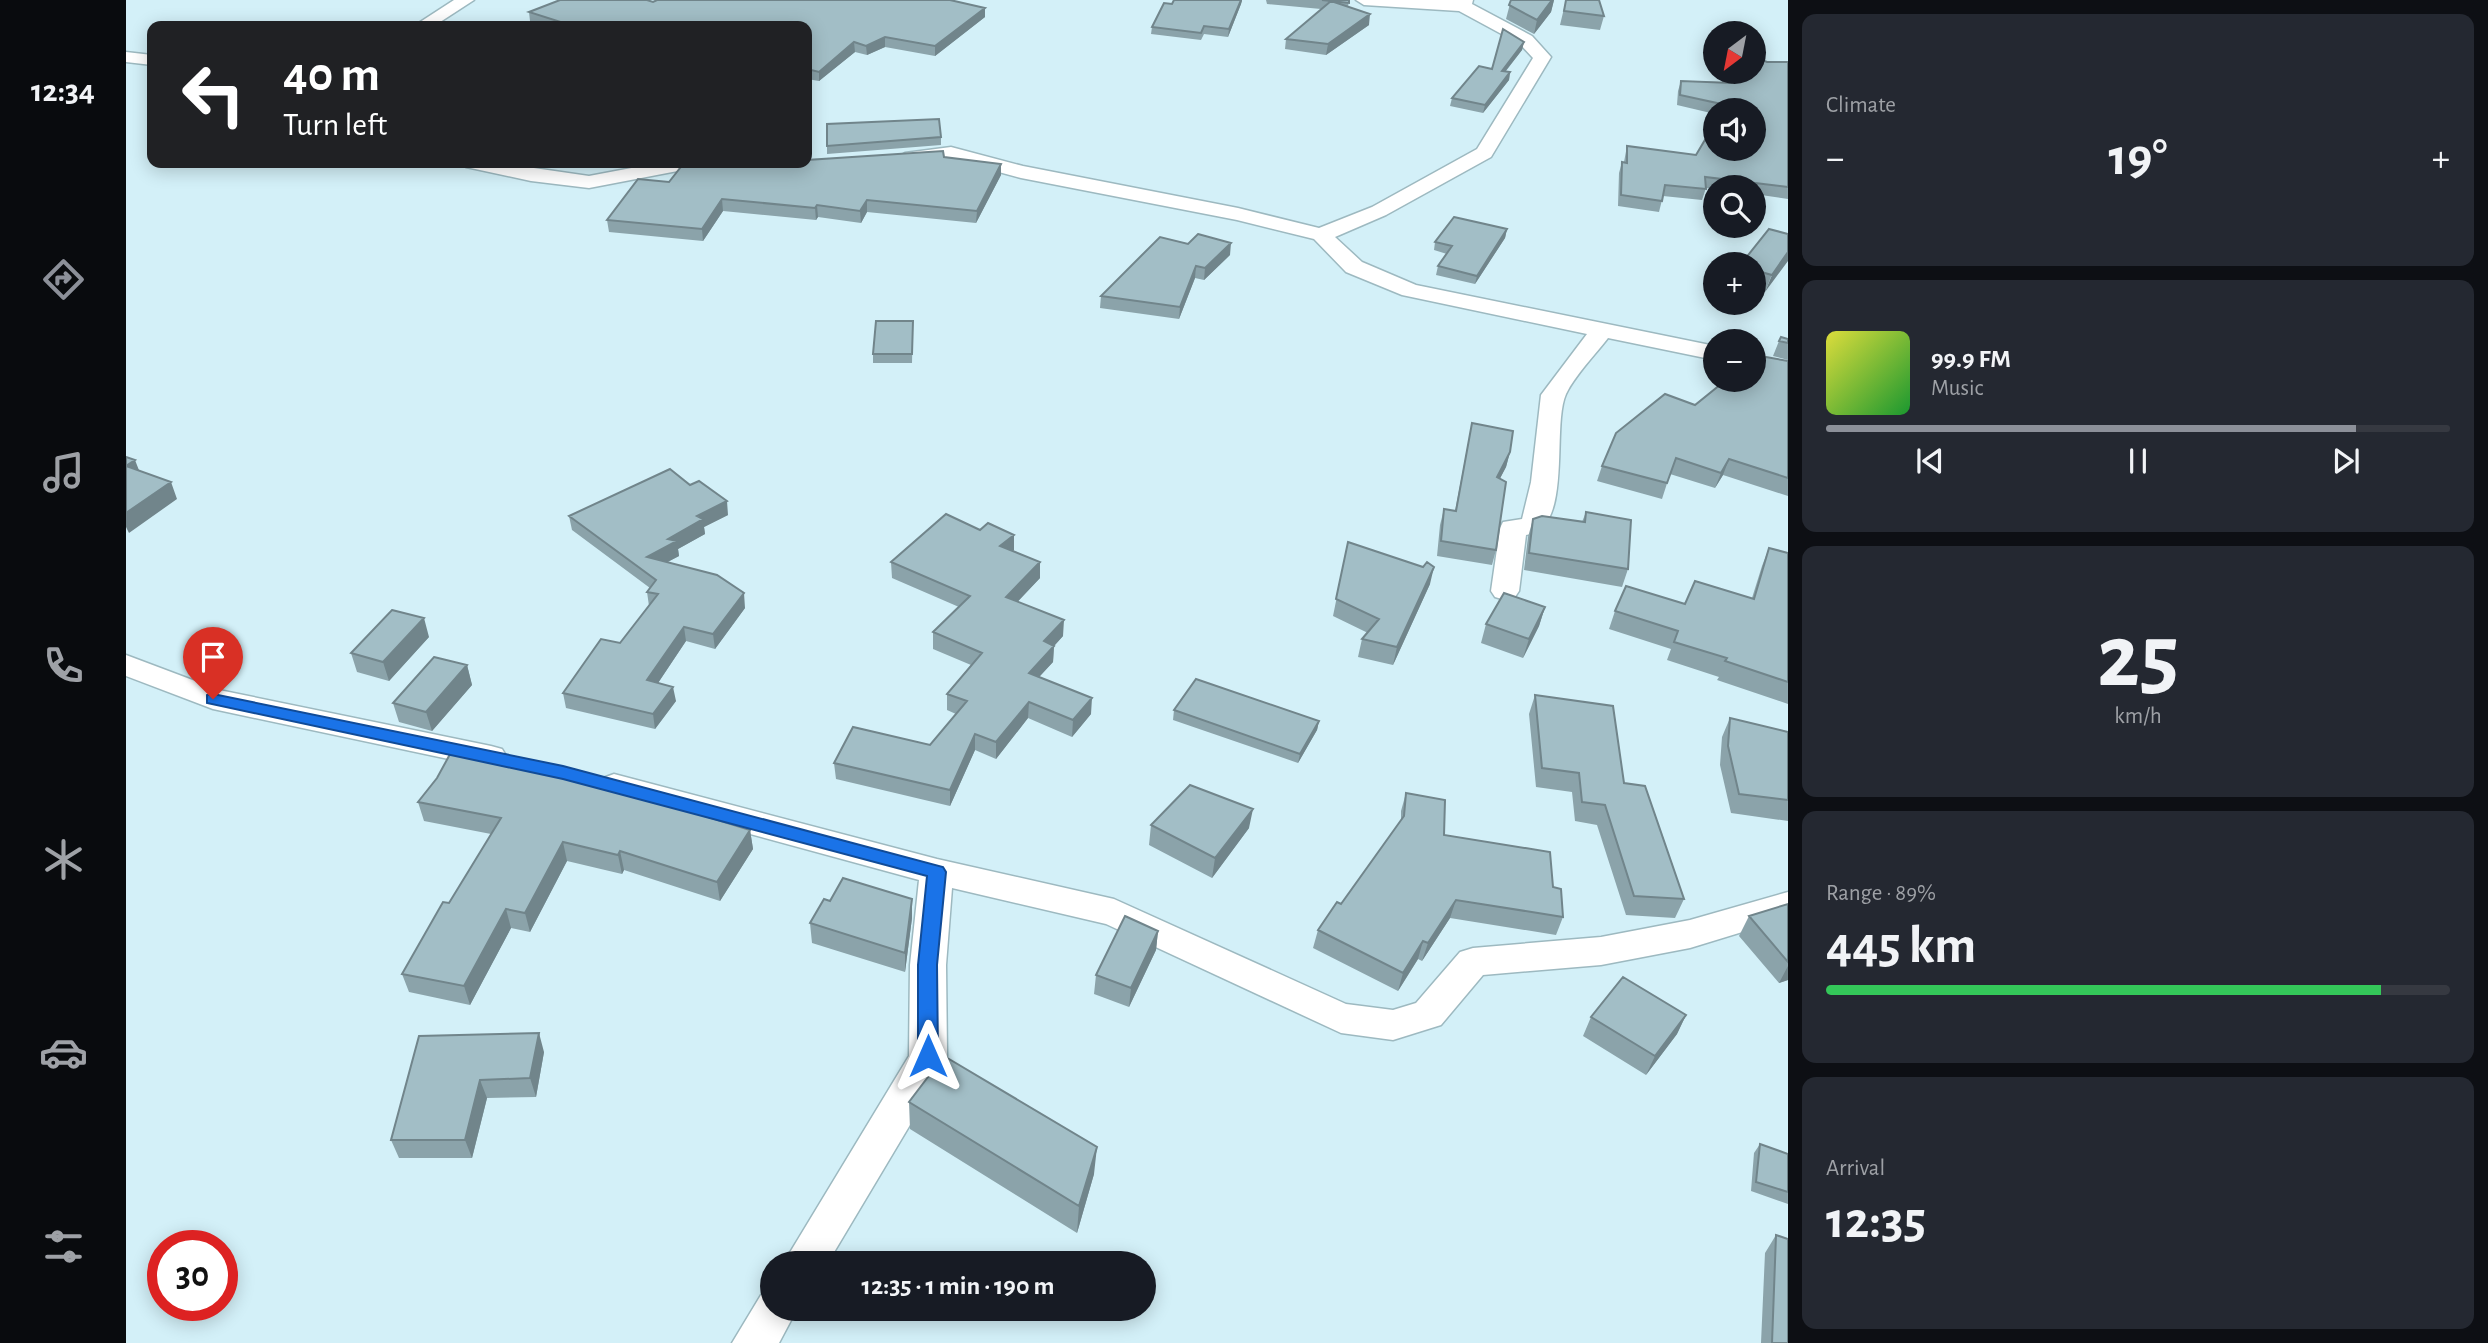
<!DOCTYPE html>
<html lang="en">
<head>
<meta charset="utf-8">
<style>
	body { margin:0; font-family:"Alegreya Sans",sans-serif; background:#242831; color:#f1f3f6; height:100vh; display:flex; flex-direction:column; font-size:26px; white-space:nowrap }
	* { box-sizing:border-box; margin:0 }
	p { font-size:23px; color:#9ea1a6 }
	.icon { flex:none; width:38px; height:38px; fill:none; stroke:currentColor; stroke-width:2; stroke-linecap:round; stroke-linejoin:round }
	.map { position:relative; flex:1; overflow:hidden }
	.details { display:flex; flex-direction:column; gap:14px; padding:14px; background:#0d0f14; width:700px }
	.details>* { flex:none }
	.guide { position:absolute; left:21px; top:21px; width:665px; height:147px; border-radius:14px; box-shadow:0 4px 18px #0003; background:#202124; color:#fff; overflow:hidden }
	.needle { width:46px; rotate:212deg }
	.buttons { position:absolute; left:1577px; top:21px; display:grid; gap:14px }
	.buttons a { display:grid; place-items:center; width:63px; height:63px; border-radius:50%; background:#171b24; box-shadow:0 4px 18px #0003; font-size:35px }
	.speed { position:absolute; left:21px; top:1230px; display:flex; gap:14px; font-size:35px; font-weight:700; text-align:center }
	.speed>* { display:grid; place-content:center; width:91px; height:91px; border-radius:50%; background:#171b24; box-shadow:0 4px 18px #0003; line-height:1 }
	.speed .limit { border:10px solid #d22; background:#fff; color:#111 }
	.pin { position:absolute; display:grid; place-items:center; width:60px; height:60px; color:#fff; margin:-72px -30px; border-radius:50% 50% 50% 0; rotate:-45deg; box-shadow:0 0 7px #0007 }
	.pin .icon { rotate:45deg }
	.me { position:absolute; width:77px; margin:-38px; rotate:0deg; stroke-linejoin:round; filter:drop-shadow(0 0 5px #0008) }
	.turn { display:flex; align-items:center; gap:24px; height:147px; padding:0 21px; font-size:32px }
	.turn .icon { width:91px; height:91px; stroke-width:2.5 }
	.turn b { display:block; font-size:49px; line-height:60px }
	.big { font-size:52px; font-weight:700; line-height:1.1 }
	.details .widget { flex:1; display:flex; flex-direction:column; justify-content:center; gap:10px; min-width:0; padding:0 24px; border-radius:14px; background:#242831 }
	.details .dial { align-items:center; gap:0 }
	.dial b { font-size:91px; line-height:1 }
	.song { display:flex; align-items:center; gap:21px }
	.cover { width:84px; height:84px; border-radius:10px; background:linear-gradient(135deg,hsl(60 70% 55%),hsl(130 70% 35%)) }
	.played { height:7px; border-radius:4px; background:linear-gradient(90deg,#8c9099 85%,#363941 85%) }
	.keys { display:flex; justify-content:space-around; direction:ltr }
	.heat { display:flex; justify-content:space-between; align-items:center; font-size:38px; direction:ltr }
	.charge { height:10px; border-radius:5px; background:linear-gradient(90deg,#34c759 89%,#363941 0) }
	.trip { position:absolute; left:634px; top:1251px; width:396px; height:70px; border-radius:35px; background:#171b24; box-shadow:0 4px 18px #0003; font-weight:700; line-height:70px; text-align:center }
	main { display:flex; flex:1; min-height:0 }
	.tab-bar { display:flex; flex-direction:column; width:126px; justify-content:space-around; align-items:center; background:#090b0e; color:#9ea1a6 }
	.tab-bar .icon { width:49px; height:49px }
	.tab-bar .selected { color:#8c9099 }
	.tab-bar b { font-size:32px; color:#f1f3f6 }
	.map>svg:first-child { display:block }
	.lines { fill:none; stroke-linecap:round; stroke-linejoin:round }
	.minor-casing { stroke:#9db9c0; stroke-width:3 }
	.minor { fill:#fff; fill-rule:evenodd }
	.wall { fill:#8ba3aa }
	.shaded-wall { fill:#71858b }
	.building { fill:#a2bec6; stroke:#71858b; stroke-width:2 }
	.route { fill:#1a73e8; stroke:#114b97; stroke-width:2 }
</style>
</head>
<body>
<main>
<nav class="tab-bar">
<b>12:34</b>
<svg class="icon selected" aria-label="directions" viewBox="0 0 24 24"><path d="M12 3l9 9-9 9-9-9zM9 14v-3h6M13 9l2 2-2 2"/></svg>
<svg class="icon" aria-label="music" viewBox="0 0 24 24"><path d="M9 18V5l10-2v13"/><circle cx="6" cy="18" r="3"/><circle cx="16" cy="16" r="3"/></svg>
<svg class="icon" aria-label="phone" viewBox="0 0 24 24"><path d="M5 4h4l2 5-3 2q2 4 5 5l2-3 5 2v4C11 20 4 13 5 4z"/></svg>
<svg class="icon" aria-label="climate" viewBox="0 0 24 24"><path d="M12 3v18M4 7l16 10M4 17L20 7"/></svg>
<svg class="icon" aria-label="car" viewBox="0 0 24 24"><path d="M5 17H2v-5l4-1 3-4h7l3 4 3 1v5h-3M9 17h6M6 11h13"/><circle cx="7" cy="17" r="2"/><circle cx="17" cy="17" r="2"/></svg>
<svg class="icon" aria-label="filters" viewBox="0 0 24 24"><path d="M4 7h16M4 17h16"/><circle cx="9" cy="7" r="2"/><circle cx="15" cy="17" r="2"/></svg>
</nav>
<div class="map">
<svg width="1662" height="1343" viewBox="0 0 1662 1343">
	<rect width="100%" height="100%" fill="#d3f0f8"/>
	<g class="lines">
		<defs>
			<path id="minor" d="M328,0H348L308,26H288Z
				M1230,0H1347L1346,4L1406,36L1425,57L1365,157L1260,215L1209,237L1236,262L1290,285L1589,346V360L1482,338C1469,355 1449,375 1440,394C1425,428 1448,529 1400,535L1393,591L1389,597L1379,600L1369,597L1365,591L1374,528L1377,522L1396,519L1405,482L1415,395L1461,334L1276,295L1220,272L1188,239L1111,220L895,178L825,159L779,165L769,159L779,153L825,147L897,166L1112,208L1193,228L1246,207L1351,149L1407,58L1394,44L1333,11L1238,5Z
				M0,52L26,55V65L0,62Z
				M337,163H374L463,176L532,163H572L562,169L463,188L405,181L340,167Z
				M0,655L93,690L365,746L376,749L381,757L376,765L365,768L87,709L0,676Z
				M488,774L811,859L988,899L1220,1004L1267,1010L1290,1003L1334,952L1347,948L1475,937L1564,920L1662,892V918L1564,948L1475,965L1357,975L1315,1025L1267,1040L1215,1033L980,924L826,888L820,965L821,1056L800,1098L701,1264H657L783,1056L784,965L793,880L477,794L472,786L477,778Z
				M646,1290V1309H671L653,1343H606L635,1295Z"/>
		</defs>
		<use href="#minor" class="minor-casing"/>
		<use href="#minor" class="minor"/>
	</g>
	<path class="wall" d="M1048,0H1116L1115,4L1102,37L1078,34L1075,40L1025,34L1026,27L1046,4Z
		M1140,0H1223L1222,7L1243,25L1200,55L1159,49L1160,39L1195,9L1141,4Z
		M1385,0H1428L1425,12L1408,34L1380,19Z
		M1440,0L1478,16L1474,30L1434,25Z
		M527,2L859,17L809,56L759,47L741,55L729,52L693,81L681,79V26H419L404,21L403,12Z
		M1398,42L1396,50L1380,71L1384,72L1383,80L1357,113L1324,106L1326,98L1366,69Z
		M1583,44L1589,46V70L1579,54Z
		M1641,62H1662V199L1628,194V187H1589V189L1580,188L1576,200L1537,196L1533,212L1492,206L1493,173L1496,162H1498L1501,146L1570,155L1628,110H1589V114L1551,105L1552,91L1555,81L1596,82L1590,72H1628Z
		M815,137V145L701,154V146Z
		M818,157L875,175L850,223L741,212L735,223L692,217L690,220L597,211L577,241L483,232L481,220L543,182L681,163Z
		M1381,229L1379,238L1349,284L1310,275L1312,266L1321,254L1308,250L1309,242Z
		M1662,234L1639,292L1628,289V264Z
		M1104,255L1078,280L1069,278L1053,319L974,308L975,296Z
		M787,321L786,363H747V354Z
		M1662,339V360L1647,356L1653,341Z
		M1662,361V496L1597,475L1589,488L1544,474L1536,499L1471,481L1476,466L1636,362Z
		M1346,423L1384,452L1380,467L1374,478L1370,550L1366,565L1311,556L1314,525L1318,509L1329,511Z
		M1460,512L1502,569L1496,587L1398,570L1402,537L1407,519L1456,522Z
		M602,515L578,527L579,534L552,549L553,556L541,562L619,608L589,649L560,641L532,683L550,701L529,729L440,708L437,693L494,643L523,606L521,592L524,588L446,530L443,516Z
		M1222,542L1304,584L1267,665L1232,657L1236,639L1242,633L1207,616Z
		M1643,548L1662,553V704L1591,680L1593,677L1541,660L1545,649L1483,629L1489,611L1626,598L1636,566Z
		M888,550L887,551L914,562V578L891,602L937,636L928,646L927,662L913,677L965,714L946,737L902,718L870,759L849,750L824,806L710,779L708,763L804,745L830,714L821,710V694L845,665L807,649V632L833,607L766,578L765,562Z
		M1419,607L1413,626L1397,658L1355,643L1360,624Z
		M303,637L263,681L231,672L225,653Z
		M341,665L346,685L306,731L273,722L267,703Z
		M1409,695L1498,783L1558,899L1549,918L1500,915L1471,825L1449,821L1446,792L1410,787L1403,714Z
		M1048,710L1193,721L1191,730L1172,763L1047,720Z
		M1604,718L1662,732V821L1605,813L1594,765L1596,737Z
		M311,778L527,792L528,801L624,830L627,849L594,901L498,870L496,874L441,861L404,932L385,928L344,1005L283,992L276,974L323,903L365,834L298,821L292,802Z
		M1280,793L1318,835L1427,887L1437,917L1430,935L1324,918L1296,961L1292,959L1272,991L1187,948L1192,930L1215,904L1275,821V811Z
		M1025,825L1123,828L1086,878L1023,845Z
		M786,899V918L779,972L686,943L684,923L704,901Z
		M1662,904V980L1653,983L1613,936L1623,916Z
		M1032,931L1030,950L1003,1007L968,994L970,975Z
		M1560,1015L1551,1034L1520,1075L1457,1036L1465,1017Z
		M293,1036L418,1052L410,1097L361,1098L346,1158H273L265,1140Z
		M783,1102L968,1174L951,1233L784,1129Z
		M1634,1144L1662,1154V1204L1625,1191L1628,1153Z
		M1650,1235L1662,1343H1635L1639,1253Z"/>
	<path class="shaded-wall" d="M1115,0H1116L1115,4L1102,37L1103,29Z
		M1426,0H1428L1425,12L1408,34L1411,20Z
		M859,8V17L809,56V46Z
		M1244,14L1243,25L1200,55L1202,44Z
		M759,37V47L741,55L740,46Z
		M728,42L729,52L693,81V72Z
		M1398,42L1396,50L1374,78L1376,71Z
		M1384,72L1383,80L1357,113L1359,105Z
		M875,164V175L850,223L851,211Z
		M596,199L597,211L577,241L576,229Z
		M741,200V212L735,223L734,211Z
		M691,205L692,217L690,220L689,208Z
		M1381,229L1379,238L1349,284L1351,276Z
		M1105,243L1104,255L1078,280L1079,268Z
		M1662,252V261L1639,292L1646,275Z
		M1070,266L1069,278L1053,319L1054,307Z
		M1384,452L1380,467L1367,492L1371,477Z
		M1603,459L1597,475L1589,488L1595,473Z
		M9,460L16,478L0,466Z
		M45,482L51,499L3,533L0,527V513Z
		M601,501L602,515L578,527L579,534L552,549L553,556L523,572L521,557L571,516Z
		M888,535V550L874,562V546Z
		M914,562V578L880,614V597Z
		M1308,567L1304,584L1267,665L1271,647Z
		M618,593L619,608L589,649L587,634Z
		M1419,607L1413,626L1397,658L1403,639Z
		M298,618L303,637L263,681L257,662Z
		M938,620L937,636L928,646L927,662L902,689L903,673L918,641Z
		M558,627L560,641L524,695L521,680Z
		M341,665L346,685L306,731L300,712Z
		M547,687L550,701L529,729L527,714Z
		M966,698L965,714L946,737L947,720Z
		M903,702L902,718L870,759V742Z
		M1193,721L1191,730L1172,763L1174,754Z
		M849,734V750L824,806V790Z
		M527,792L530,811L523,799Z
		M1127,809L1123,828L1086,878L1089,858Z
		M624,830L627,849L594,901L591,882Z
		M437,842L441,861L404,932L399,913Z
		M494,851L498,870L496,874L492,855Z
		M786,899V918L779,972V953Z
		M1330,900L1324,918L1296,961L1302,943Z
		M380,909L385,928L344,1005L338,986Z
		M1032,931L1030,950L1003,1007L1005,988Z
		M1297,941L1292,959L1272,991L1277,973Z
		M1662,966V980L1653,983Z
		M1560,1015L1551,1034L1520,1075L1529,1056Z
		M413,1033L418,1052L410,1097L404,1078Z
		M354,1080L361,1098L346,1158L339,1140Z
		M971,1147L968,1174L951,1233L953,1206Z"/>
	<path class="building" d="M434,0H521L527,2L531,0H824L859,8L809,46L759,37L740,46L728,42L693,72L681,69V26H447L403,12Z
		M1048,0H1115L1103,29L1078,26L1075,33L1026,27L1038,3L1046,4Z
		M1196,0H1223V3Z
		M1385,0H1426L1411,20L1383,5Z
		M1440,0H1473L1478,16L1438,11Z
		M1205,1L1244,14L1202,44L1160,39Z
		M1377,29L1398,42L1376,71L1384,72L1359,105L1326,98L1353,66L1366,69Z
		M1583,44L1589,46V55Z
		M1628,57L1641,62H1662V187L1579,177L1580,189L1539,185L1536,201L1495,195L1496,162L1501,163V146L1570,155L1589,123V149H1628V110H1596L1600,105L1554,95L1555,81L1605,83L1599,72H1628Z
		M813,119L815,137L701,146V124Z
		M817,151L818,157L875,164L851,211L741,200L734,211L691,205L689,208L596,199L576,229L481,220L512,179L543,182L558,163H681V160Z
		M1328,217L1381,229L1351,276L1312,266L1326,246L1309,242Z
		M1643,229L1662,234V252L1646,275L1628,270V264H1615Z
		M1072,234L1105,243L1079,268L1070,266L1054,307L975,296L1034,237L1062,244Z
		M750,321H787L786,354H747Z
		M1655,337L1662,339V343L1653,341Z
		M1640,357L1662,361V478L1603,459L1595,473L1550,458L1541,483L1476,466L1490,433L1539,394L1569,405L1600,380H1628V360L1636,362Z
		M1346,423L1387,431L1384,452L1371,477L1380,482L1370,550L1315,541L1318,509L1330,511Z
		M0,457L9,460L0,466L45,482L0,513Z
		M544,469L564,485L573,481L601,501L571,516L577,519L542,539L551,541L521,557L591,575L618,593L587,634L558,627L521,680L547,687L527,714L437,693L475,639L494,643L532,594L521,592L530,580L443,516Z
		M1460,512L1505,520L1502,569L1403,553L1407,519L1416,516L1459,522Z
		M820,514L854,530L862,523L888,535L874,546L914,562L880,597L938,620L918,641L928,646L903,673L966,698L947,720L903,702L870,742L849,734L824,790L708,763L727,727L804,745L841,701L821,694L856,653L807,632L844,596L765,562Z
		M1222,542L1297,567L1301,562L1308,567L1271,647L1236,639L1253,619L1210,599Z
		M1643,548L1662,553V682L1599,661L1601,658L1548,642L1552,631L1489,611L1500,586L1559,604L1569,581L1628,599Z
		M1378,593L1419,607L1403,639L1360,624Z
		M266,610L298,618L257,662L225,653Z
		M308,657L341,665L300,712L267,703Z
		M1070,679L1193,721L1174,754L1048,710Z
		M1409,695L1487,706L1498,783L1519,786L1558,899L1508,896L1479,805L1456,802L1453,773L1416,768Z
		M1604,718L1662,732V800L1613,794L1602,746Z
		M329,745L432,767L527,792L523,799L624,830L591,882L494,851L492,855L437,842L399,913L380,909L338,986L276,974L317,902L323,903L375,818L292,802L311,778Z
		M1064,785L1127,809L1089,858L1025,825Z
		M1280,793L1319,800L1318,835L1424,852L1427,887L1435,889L1437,917L1330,900L1302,943L1297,941L1277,973L1192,930L1211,902L1215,904L1278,816Z
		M717,878L786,899L779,953L684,923L698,899L704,901Z
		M1662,904V962L1623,916Z
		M999,916L1032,931L1005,988L970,975Z
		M1497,977L1560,1015L1529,1056L1465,1017Z
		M413,1033L404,1078L354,1080L339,1140H265L293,1036Z
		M818,1056L971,1147L953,1206L783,1102Z
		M1634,1144L1662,1154V1192L1630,1182Z
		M1650,1235L1662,1239V1343H1646Z"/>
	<path class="route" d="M87,694L437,766L817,867L820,872L811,965L812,1056L809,1062L802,1065L795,1062L792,1056V965L801,876L437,779L81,703V695Z"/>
</svg>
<div class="buttons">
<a><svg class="needle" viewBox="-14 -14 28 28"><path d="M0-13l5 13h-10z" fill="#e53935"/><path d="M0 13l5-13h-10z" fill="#9ea1a6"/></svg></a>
<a><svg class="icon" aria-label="sound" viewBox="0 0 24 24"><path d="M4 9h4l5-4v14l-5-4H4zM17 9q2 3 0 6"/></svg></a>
<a><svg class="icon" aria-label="search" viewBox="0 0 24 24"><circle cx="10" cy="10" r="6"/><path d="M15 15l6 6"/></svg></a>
<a>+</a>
<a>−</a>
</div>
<div class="speed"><div class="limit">30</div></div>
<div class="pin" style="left:87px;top:699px;background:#d93025"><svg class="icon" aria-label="arrive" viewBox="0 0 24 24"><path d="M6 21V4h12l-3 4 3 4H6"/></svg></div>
<svg class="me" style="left:802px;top:1056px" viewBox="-20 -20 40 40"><path d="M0-17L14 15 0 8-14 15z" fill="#1a73e8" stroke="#fff" stroke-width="4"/></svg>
<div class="trip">12:35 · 1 min · 190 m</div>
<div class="guide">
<div class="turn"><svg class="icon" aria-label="left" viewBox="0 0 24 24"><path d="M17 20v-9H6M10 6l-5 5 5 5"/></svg><div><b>40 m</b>Turn left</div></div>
</div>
</div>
<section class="details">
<div class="widget"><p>Climate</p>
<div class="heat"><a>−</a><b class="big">19°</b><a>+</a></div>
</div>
<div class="widget">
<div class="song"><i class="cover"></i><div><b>99.9 FM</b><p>Music</p></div></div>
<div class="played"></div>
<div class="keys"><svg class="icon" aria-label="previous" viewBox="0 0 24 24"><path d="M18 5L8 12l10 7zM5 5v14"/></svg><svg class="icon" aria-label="pause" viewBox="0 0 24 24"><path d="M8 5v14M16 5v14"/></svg><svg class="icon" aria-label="next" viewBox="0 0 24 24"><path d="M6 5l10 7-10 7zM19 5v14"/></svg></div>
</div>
<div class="widget dial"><b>25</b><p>km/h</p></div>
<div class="widget"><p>Range · 89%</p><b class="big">445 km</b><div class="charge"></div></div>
<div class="widget"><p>Arrival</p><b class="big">12:35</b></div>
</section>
</main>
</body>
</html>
